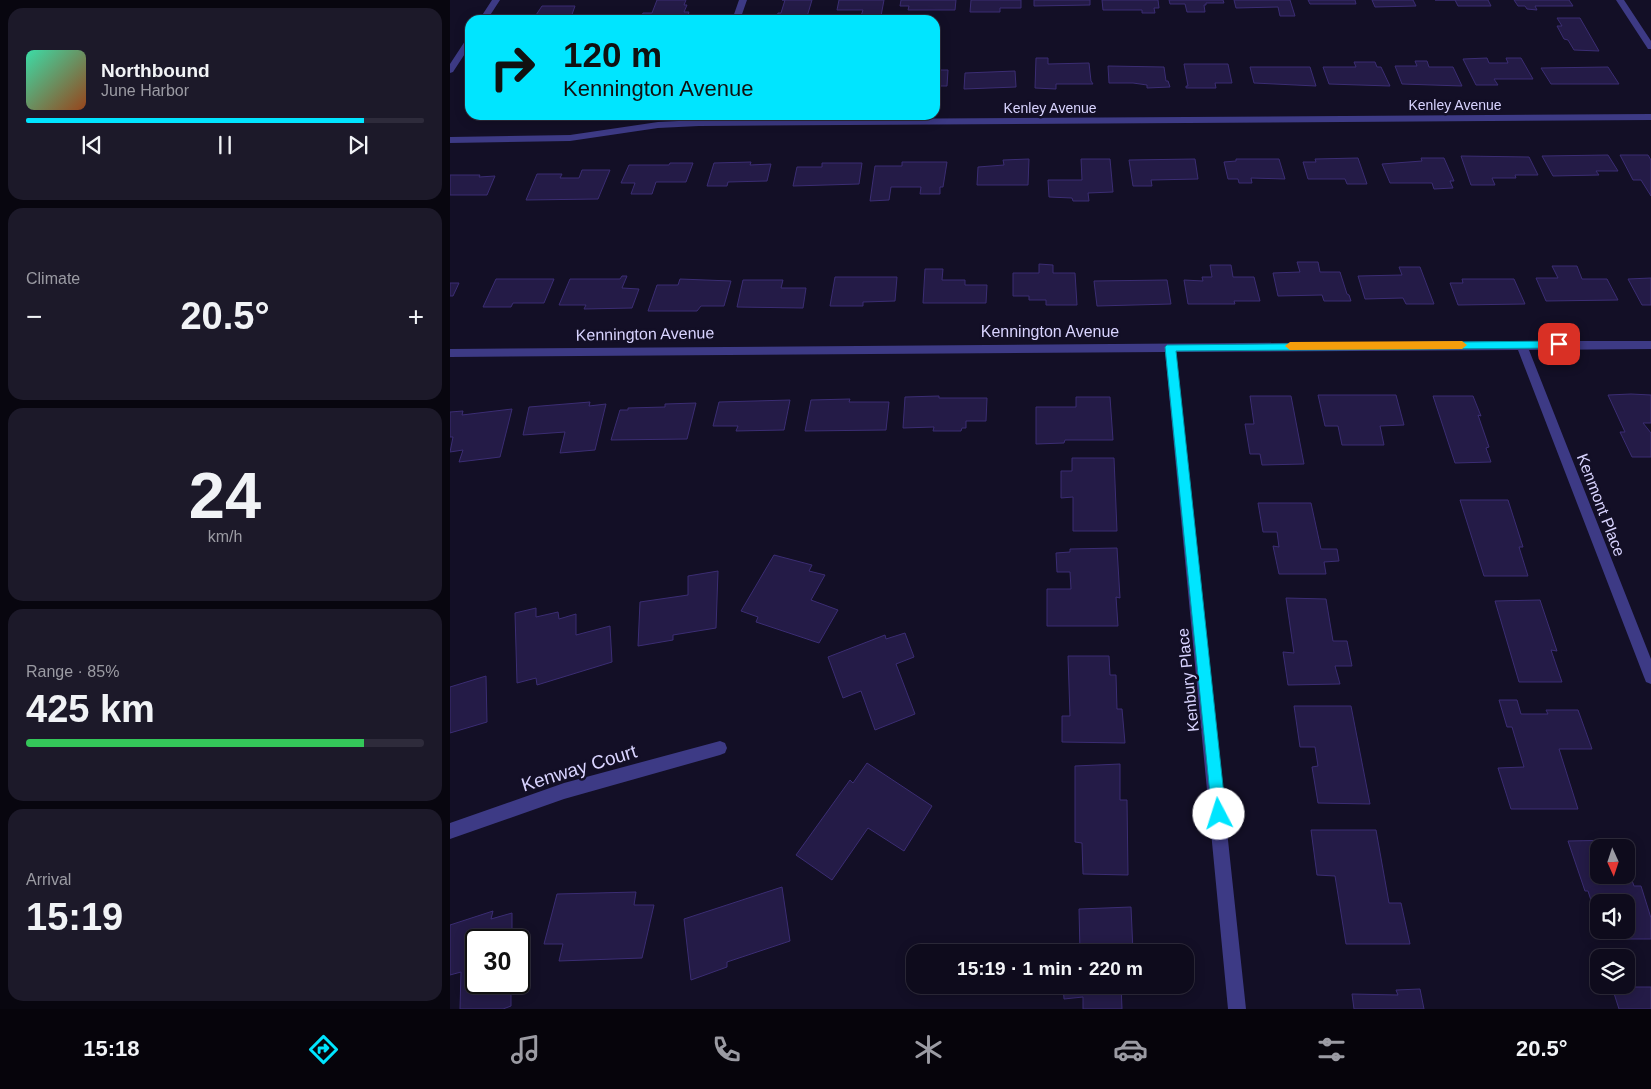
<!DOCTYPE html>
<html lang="en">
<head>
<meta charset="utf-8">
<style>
	body { margin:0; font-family:Arial,sans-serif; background:#1c1929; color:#f1f3f6; height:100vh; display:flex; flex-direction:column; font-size:19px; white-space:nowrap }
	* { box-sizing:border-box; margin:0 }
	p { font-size:16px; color:#9b9ba3 }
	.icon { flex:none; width:28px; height:28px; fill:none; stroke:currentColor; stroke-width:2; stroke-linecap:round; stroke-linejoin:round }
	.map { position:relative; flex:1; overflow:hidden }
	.drawer { display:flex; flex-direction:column; gap:8px; padding:8px; background:#08060f; width:450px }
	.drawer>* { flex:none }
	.top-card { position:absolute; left:15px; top:15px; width:475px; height:105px; border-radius:15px; box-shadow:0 2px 12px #0003,0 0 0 1px #2e2b3b; background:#00e5ff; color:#111; overflow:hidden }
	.needle { width:32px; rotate:177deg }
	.tools { position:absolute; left:1140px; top:839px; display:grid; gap:10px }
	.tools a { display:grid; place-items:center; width:45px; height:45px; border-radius:10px; background:#0e0b1c; box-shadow:0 2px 12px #0003,0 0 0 1px #2e2b3b; font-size:25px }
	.speed { position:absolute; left:15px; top:929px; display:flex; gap:10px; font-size:25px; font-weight:700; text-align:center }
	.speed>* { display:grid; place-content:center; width:65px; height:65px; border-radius:50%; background:#0e0b1c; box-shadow:0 2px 12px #0003,0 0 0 1px #2e2b3b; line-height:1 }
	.speed .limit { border:2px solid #111; border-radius:8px; background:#fff; color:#111 }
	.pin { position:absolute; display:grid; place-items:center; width:42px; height:42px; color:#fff; margin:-21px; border-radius:10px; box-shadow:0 2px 8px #0006 }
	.me { position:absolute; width:55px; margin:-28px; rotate:355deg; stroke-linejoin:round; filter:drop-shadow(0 0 4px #0008) }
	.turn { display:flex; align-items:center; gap:18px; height:105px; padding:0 15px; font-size:22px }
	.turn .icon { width:65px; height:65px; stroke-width:2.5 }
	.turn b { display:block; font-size:35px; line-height:42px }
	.big { font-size:38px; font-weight:700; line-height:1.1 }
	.drawer .tile { flex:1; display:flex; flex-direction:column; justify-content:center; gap:8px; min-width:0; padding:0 18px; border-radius:15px; background:#1c1929 }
	.drawer .dial { align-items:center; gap:0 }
	.dial b { font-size:65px; line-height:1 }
	.song { display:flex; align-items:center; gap:15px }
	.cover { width:60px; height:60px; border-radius:8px; background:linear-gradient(135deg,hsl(160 70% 55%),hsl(20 70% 35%)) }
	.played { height:5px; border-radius:2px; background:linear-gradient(90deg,#00e5ff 85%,#2e2b3b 85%) }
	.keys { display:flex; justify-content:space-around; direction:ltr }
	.heat { display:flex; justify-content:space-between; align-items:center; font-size:28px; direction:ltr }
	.charge { height:8px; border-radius:4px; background:linear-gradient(90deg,#34c759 85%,#2e2b3b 0) }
	.trip { position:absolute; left:456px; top:944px; width:288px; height:50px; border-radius:15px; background:#0e0b1c; box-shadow:0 2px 12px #0003,0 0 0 1px #2e2b3b; font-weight:700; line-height:50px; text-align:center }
	.tab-bar { display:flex; height:80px; justify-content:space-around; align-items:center; background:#06040b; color:#9b9ba3 }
	.tab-bar .icon { width:35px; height:35px }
	.tab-bar .current { color:#00e5ff }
	.tab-bar b { font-size:22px; color:#f1f3f6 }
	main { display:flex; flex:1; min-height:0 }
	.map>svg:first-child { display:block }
	.building { fill:#241b47; stroke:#3b2d73 }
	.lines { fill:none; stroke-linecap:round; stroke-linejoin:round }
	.minor { fill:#3d3a85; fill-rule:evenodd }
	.route { fill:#00e5ff; stroke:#0095a6 }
	.slow { fill:#f59e0b }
	.labels { text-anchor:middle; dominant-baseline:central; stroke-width:5; stroke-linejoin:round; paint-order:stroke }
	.far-street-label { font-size:14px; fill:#d9d4ff; stroke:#130f26 }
	.street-label { font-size:16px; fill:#d9d4ff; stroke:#130f26 }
	.near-street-label { font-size:19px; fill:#d9d4ff; stroke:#130f26 }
</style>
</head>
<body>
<main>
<section class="drawer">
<div class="tile">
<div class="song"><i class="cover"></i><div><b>Northbound</b><p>June Harbor</p></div></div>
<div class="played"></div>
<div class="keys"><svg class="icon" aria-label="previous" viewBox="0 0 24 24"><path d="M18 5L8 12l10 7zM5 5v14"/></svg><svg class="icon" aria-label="pause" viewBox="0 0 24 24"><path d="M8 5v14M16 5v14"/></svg><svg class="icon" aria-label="next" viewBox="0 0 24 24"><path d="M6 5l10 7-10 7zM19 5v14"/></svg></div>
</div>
<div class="tile"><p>Climate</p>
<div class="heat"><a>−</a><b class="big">20.5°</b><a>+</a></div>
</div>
<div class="tile dial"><b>24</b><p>km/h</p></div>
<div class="tile"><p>Range · 85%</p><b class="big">425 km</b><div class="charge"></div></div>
<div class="tile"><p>Arrival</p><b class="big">15:19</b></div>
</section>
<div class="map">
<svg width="1201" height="1009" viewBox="0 0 1201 1009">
	<rect width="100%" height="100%" fill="#130f26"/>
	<path class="building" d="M207,0H236L234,5H237L234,12H239L236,20H190L193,13H202Z
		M332,0H362L356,20H326L328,13H331L335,0Z
		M389,0H434L431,16H411L413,10H387Z
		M451,0H506L505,10H458L459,6H450Z
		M521,0H571V8H550V12H520Z
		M584,0H640V5L584,6Z
		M652,0H708L709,8H704L705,13H692V10H653Z
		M719,0H773L774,3H756V5H754L755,12H737L735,4H720Z
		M784,0H840L845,16H830L828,7L786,8Z
		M858,0H905L906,4H860Z
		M922,0H963L966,6L925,7Z
		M985,0H1038L1041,6H1008L1005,0Z
		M1064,0H1119L1123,6H1085L1087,10L1077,9L1075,6H1068Z
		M92,6H125L120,20H87L90,15H86Z
		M1107,18H1130L1149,51L1124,50L1118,40L1114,39L1107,26H1112Z
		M586,58H598V64L639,63L641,81L643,84H606V89L585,88Z
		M1037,58L1039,63H1058L1056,58H1071L1083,79H1044L1048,85H1026L1013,59Z
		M965,61H977L979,67H1003L1012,86L952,84L945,66H967Z
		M904,62H925L927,67H931L940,86L879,84L873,67H906Z
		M734,64H778L782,83H765L766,88H736V86H738Z
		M658,66L714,67L716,81H718L720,87L697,88V85L683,83H659Z
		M800,67H860L866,86L804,83Z
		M1158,67L1169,84H1101L1091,68Z
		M485,70H498L497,86H485Z
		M565,71L566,87L514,89L515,73Z
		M1158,155L1168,171H1146L1149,175L1103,176L1092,156Z
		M1170,155H1198L1201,160V196L1191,180H1183Z
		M1011,156L1079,157L1088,175H1065L1066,178H1042L1045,185H1021Z
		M908,158L917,184H897L895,179H858L853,162H866L865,159Z
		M971,158H994L1004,181H1000L1003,188L984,189L982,183H940L932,164L972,161Z
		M579,159L578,185H527L528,167L554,165L553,160Z
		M631,159H660L663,192L638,193L639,201H623L622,198L599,197L598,180H632Z
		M745,159L748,179L701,180L702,186H683L679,160Z
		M786,159H829L835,179L801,178L802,183H789L788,179H778L774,162L786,161Z
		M301,162L300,165L321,164L317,181L278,182L277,186H257L264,163Z
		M452,162H497L493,187H490V194H470L471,187H441L439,200L420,201L425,166H452Z
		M220,163H243L236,182H206L202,194H181L185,183H171L179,165H219Z
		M372,163H412L409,184L343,186L347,167H372Z
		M132,170H160L148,199L76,200L87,174H112L110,178H129Z
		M0,175H30L29,177L45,176L37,195H0Z
		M847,262H868L870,272H890L897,294L899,295L901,301H874L872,295L828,296L823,273L850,272Z
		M589,264L603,265V273H625L627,305H596V300H579V296H563V273H589Z
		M760,265H781L783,277H804L810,301H784L785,304H738L734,280L753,281L752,277H762Z
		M1102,266H1127L1132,279H1157L1168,300L1096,301L1086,278H1108Z
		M949,267H970L984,304H956L953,298L915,299L908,276L952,275Z
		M475,269H493L492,280H515V285H537L536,303H473Z
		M172,276H177L172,288L189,289L182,308L134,309L136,305H109L120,279H170Z
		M385,277H447L445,301L413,302V306H380Z
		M1201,278V305H1192L1178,279Z
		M46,279H104L94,303H63L61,307H33Z
		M230,279L281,281L274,306H251L247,311H198L207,285H228Z
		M1012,279H1064L1075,304L1008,305L1000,283H1013Z
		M293,280H333L331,288H356L353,308L287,307Z
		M717,280L721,304L647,306L644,281Z
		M0,283H9L3,296H0Z
		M1181,394L1201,395V423H1193L1201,433V457H1182L1170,432H1175L1158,395Z
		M868,395H946L954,425L930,426L934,445H892L888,426H875Z
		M489,396V398H537L536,421H516V428H512L511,431H483L484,427L453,428L455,397Z
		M800,396H841L854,464L812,465L810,454H800L795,424H804Z
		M983,396H1023L1031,416L1028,415L1039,447L1036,448L1041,462L1005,463Z
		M626,397H660L663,440H615L614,443L586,444V407H626Z
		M400,399L399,402H439L436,430L355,431L361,400Z
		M340,400L334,430L286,431L288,426H263L269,402Z
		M140,402L139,406L156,404L145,450L110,453L115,432L73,435L79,407Z
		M246,403L237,439L161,440L170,410H178V408L215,407V404Z
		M62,409L50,457L9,462L13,450L0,452L3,437H0V412L13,411L12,415Z
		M622,458H664L667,531H623V497L611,498V471H622Z
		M1010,500H1058L1073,547H1069L1078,576H1034Z
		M808,503H861L871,549H887L889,561L874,562L876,574H829L823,546L829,547L827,532H813Z
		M667,548L670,598L666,597L668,626H597V589H621L620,572H607L606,553L620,552V549Z
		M324,555L362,565L359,571L375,575L361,600L388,610L369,643L306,622L308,617L291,611Z
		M268,571L266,628L223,635V640L188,646L190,602L238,595V576Z
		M836,598L876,599L883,641H897L902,666H885L890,684L838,685L833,652L844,653Z
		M1090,600L1107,651L1101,650L1112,682H1069L1045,601Z
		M86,608V617L108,612L109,619L126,614V635L160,626L162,662L87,685L86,678L67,683L65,613Z
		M455,633L464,657L446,664L465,714L425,730L411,691L393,698L378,657L435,635L436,639Z
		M618,656H659L660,675H666L667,709H672L675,743L612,742V716H620Z
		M36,676L37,722L0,733V687Z
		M1049,700H1067L1071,714H1098L1096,710H1128L1142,749H1109L1128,809H1061L1048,768L1074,767L1062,727H1057Z
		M844,706H901L920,804L868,803L862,767L868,766L865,747H850Z
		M417,763L482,806L454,851L418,828L382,880L346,855L400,780L403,783Z
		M670,764V800H677L678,875L633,874L632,843L625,842V766Z
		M861,830H926L939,903H951L960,944H896L885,876L867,875Z
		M1169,840L1171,848H1149V875H1176V864L1184,886H1191L1201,918V939H1153L1150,930H1176V902H1149V925L1138,891H1135L1118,841Z
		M332,887L340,941L277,962V967L241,980L234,919Z
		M186,892L184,905H204L192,958L109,961L113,944H94L107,894Z
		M681,907L683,952H630L629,909Z
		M43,911L41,919L62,913V940H26V982H61V1006L53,1009H10L11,972L0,975V925Z
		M613,985H671L672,1009H633V997L614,999Z
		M1162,987H1201V1009H1169Z
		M970,989L974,1009H904L902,994L948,995L946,990Z"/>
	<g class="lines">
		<path class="minor" d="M42,0H50L37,20H29Z
			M289,0H297L290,20H282Z
			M1166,0H1174L1201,41V49H1198Z
			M17,38H20V46L3,72L0,73V64Z
			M1201,114V120L249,126L208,128L120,141L0,143V137L120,135L208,122L249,120Z
			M1072,341H1201V349L1079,350L1201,659V684L1196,682L1194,677L1068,350L726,352L796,1009H778L715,352L0,357V349Z
			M270,741L275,743L277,748L275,753L270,755L114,799L0,839V823L114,783Z"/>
	</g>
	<path class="route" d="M1109,341L1114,344L1109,348L726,351L776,814L774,819L769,821L764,819L762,814L715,347L717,345Z"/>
	<path class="slow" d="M1012,341L1017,345L1012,349L840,350L835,346L840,342Z"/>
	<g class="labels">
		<g class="far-street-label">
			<text x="1005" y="105">Kenley Avenue</text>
			<text x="600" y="108">Kenley Avenue</text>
		</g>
		<g class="street-label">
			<text x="600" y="331">Kennington Avenue</text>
			<text transform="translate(195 334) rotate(-1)">Kennington Avenue</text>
			<text transform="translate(1151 505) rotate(69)">Kenmont Place</text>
			<text transform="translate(738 680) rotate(-96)">Kenbury Place</text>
		</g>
		<g class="near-street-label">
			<text transform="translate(129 768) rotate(-17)">Kenway Court</text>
		</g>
	</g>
</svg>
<div class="tools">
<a><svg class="needle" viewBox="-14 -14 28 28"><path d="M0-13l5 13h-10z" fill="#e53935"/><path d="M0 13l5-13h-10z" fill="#9b9ba3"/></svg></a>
<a><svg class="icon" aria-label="sound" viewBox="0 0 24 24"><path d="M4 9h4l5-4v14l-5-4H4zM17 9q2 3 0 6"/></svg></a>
<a><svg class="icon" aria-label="layers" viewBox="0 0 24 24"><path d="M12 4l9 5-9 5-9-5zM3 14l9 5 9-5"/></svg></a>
</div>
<div class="speed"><div class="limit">30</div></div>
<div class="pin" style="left:1109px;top:344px;background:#d93025"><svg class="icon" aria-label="arrive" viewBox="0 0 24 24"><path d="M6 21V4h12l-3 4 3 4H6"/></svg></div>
<svg class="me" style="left:769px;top:814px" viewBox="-20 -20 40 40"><circle r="19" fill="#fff"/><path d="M0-13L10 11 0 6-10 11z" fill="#00e5ff"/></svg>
<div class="trip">15:19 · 1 min · 220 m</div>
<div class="top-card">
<div class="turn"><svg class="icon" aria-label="right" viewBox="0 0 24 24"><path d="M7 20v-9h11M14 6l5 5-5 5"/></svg><div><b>120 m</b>Kennington Avenue</div></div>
</div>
</div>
</main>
<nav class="tab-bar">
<b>15:18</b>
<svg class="icon current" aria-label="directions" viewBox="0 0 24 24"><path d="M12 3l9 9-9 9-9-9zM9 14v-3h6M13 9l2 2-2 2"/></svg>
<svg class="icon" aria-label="music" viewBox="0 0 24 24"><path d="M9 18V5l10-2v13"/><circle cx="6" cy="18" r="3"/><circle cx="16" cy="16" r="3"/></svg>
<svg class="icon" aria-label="phone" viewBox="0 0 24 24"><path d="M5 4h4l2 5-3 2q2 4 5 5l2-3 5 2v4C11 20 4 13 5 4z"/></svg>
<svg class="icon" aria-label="climate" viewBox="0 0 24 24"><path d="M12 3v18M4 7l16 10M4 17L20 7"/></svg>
<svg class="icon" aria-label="car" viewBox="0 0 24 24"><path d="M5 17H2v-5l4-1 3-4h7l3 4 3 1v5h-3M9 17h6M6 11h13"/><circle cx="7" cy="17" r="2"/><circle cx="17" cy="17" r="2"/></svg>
<svg class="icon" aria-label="filters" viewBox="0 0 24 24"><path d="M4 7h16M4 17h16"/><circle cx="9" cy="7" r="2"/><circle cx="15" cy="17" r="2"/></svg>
<b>20.5°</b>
</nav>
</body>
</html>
